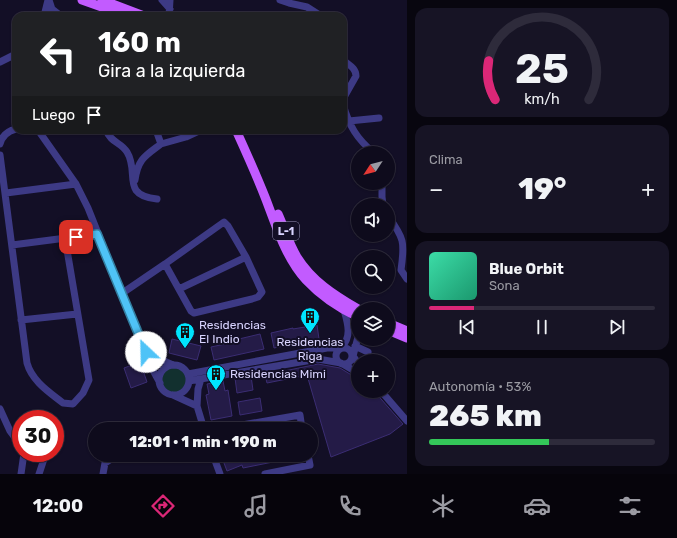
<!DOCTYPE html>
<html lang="es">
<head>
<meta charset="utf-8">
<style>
	body { margin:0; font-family:Rubik,sans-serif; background:#171425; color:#f1f3f6; height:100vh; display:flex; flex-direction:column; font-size:15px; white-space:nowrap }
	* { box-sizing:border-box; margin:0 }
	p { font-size:13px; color:#9b9ba3 }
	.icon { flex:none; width:22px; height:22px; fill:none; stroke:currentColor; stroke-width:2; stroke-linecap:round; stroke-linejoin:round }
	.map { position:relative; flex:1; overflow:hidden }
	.panel { display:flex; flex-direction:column; gap:8px; padding:8px; background:#08060f; width:270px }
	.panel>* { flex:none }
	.banner { position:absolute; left:12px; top:12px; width:335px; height:122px; border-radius:12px; box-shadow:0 1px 3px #0004,0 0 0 1px #2e2b3b; background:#202124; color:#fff; overflow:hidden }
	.needle { width:26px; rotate:234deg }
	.fabs { position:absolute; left:351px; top:146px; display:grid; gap:8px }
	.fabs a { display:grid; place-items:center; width:44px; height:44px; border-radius:50%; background:#0e0b1c; box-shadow:0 1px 3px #0004,0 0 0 1px #2e2b3b; font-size:20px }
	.speed { position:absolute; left:12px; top:410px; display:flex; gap:8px; font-size:20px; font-weight:700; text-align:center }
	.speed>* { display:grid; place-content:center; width:52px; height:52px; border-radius:50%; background:#0e0b1c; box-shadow:0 1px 3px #0004,0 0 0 1px #2e2b3b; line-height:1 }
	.speed .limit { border:6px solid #d22; background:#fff; color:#111 }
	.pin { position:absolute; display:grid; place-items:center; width:34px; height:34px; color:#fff; margin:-17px; border-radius:8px; box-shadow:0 2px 6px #0006 }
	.me { position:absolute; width:44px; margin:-22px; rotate:336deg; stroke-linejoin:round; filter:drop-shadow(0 0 3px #0008) }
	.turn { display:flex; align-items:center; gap:14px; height:84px; padding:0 20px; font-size:18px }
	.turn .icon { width:52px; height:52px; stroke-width:2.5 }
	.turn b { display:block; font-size:28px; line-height:34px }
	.then { display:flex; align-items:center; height:38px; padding:0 20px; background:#0003; gap:8px; font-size:15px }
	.big { font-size:30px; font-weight:800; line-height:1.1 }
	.panel .card { flex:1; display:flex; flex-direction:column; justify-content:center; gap:6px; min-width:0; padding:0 14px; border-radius:12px; background:#171425 }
	.panel .dial { align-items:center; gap:0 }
	.dial svg { height:104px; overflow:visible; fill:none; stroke:#2e2b3b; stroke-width:7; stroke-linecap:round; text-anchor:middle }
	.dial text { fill:#f1f3f6; stroke:none }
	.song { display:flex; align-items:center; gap:12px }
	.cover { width:48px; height:48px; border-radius:6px; background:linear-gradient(135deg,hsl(160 70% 55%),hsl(160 70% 35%)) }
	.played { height:4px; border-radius:2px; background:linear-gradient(90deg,#db2777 20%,#2e2b3b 20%) }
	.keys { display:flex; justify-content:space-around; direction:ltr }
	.heat { display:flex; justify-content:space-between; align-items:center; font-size:22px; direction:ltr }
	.charge { height:6px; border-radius:3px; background:linear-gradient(90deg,#34c759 53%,#2e2b3b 0) }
	.trip { position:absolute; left:88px; top:422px; width:230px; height:40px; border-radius:20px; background:#0e0b1c; box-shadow:0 1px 3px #0004,0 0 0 1px #2e2b3b; font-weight:800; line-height:40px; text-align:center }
	.dock { display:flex; height:64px; justify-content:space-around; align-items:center; background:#06040b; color:#9b9ba3 }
	.dock .icon { width:28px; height:28px }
	.dock .on { color:#db2777 }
	.dock b { font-size:18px; color:#f1f3f6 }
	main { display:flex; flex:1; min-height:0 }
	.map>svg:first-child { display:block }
	.green { fill:#12302f }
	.building { fill:#241b47; stroke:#3b2d73 }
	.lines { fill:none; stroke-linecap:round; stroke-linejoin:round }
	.minor { stroke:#3d3a85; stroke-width:7 }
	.major { stroke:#c25bff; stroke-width:9 }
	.route-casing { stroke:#337fa1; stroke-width:10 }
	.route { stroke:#4fc3f7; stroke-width:7 }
	.labels { text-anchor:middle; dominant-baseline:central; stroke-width:4; stroke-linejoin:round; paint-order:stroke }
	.shield { fill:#130f26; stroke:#9e99be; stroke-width:1 }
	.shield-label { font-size:11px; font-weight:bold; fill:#d9d4ff }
	.poi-label { font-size:12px; fill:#d9d4ff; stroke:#130f26; text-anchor:start }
</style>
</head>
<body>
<main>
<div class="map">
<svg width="407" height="474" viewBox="0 0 407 474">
	<rect width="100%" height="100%" fill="#130f26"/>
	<path class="green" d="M160 380a14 14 0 1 1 28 0a14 14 0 1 1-28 0Z"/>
	<path class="building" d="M317,325L319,339L274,348L271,333L293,328V329Z
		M260,334L264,349L214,360L211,347L239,341V339Z
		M172,339L201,346L197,360L169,353Z
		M140,362L147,382L131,388L124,368Z
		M318,364L340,368L358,379V391H374L403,424L390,434L331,457L307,375L267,383L265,375Z
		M251,376L253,390L237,393L235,378Z
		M223,381L225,391L228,390L232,416L211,420L206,395L209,394L207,384Z
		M260,398L262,411L240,415L238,402Z
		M221,455H282L283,460L243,468L242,465L227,471Z"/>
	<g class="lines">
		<path class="minor" d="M49,0L52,9L61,16
			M162,0L170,9
			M280,0L289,3L307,7L321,16
			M44,16L48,0
			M169,16L170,0
			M343,60C349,65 356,68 356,76L343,99
			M0,62L16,54
			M343,104C349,126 357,139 374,153
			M349,121L379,118
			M38,130L76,184L88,208L145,351L155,357L173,365
			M106,130C111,143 121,142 127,152C140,173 120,195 157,199
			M0,144C2,136 8,131 16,129
			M161,144L186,137L201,130
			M0,155L27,363C32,381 49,392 63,403L73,404L83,393L89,380L65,238
			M135,180C138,159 145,156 161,144L156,130
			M382,183V197L383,205
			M6,193L76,184
			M388,216C404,238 405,242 401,270L407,279
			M224,222L228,226L246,257L262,292L258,297L252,299L194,313L191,311L165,264Z
			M12,245L97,234
			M179,289L246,257
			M121,294L165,264
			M21,320L77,314
			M358,337L353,356L358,363
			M355,346L368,352
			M336 356a8 8 0 1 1 16 0a8 8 0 1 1-16 0Z
			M146,352L149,363L160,383
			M373,357L377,361
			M159 380a15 15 0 1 1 30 0a15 15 0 1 1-30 0Z
			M188,374L327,348H341C352,337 348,324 344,310
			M201,379L198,389L197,406L204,429
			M189,381L318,359L341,363L358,373
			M381,391L407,421
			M173,395L197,406
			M0,409L10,431L21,446
			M219,429L300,415L302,429
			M213,455L220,474
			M21,474L24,453
			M39,474L46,453
			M103,474L105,463L114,457
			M265,474L310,465L308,455"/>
		<path class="major" d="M82,0L127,16
			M102,0L144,16
			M236,130C246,152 256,174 265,197C276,225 285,257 306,280C320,295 339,308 358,317
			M278,214C284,227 289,244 297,257C312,281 334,295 358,309
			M388,323L407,331
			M388,330L407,338"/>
	</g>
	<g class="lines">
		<defs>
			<path id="route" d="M76,237L97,234L146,352"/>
		</defs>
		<use href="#route" class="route-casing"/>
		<use href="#route" class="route"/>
	</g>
	<defs>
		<symbol id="building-pin" viewBox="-11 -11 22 30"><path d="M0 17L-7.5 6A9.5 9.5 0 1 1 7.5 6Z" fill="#00e5ff" stroke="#130f26"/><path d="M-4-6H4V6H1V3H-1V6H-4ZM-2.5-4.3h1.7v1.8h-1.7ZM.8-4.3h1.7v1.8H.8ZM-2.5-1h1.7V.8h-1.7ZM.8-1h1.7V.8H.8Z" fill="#111"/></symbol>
	</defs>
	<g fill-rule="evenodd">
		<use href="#building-pin" x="299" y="306" width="22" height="30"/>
		<use href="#building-pin" x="174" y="321" width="22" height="30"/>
		<use href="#building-pin" x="205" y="363" width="22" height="30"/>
	</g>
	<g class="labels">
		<rect class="shield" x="273" y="222" width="26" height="18" rx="3"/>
		<g class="shield-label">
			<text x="286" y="231">L-1</text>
		</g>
		<g class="poi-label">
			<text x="199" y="325">Residencias<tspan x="199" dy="14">El Indio</tspan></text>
			<text x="310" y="342" text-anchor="middle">Residencias<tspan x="310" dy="14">Riga</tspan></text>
			<text x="230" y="374">Residencias Mimi</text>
		</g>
	</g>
</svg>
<div class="fabs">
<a><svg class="needle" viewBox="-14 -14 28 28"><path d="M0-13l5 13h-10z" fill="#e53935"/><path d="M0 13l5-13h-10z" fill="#9b9ba3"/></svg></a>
<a><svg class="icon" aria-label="sound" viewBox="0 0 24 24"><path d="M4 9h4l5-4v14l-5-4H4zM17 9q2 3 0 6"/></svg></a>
<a><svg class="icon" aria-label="search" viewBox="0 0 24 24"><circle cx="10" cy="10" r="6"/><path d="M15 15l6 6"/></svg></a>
<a><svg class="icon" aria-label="layers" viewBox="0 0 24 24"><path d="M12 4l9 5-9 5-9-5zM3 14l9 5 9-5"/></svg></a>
<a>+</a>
</div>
<div class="speed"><div class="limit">30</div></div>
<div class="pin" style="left:76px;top:237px;background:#d93025"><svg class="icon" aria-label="arrive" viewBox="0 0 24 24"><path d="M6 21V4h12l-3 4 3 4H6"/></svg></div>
<svg class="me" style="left:146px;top:352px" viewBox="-20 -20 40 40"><circle r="19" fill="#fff"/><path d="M0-13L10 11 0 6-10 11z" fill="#4fc3f7"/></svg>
<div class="trip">12:01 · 1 min · 190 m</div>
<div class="banner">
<div class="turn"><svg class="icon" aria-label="left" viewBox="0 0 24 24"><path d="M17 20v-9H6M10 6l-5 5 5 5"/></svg><div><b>160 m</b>Gira a la izquierda</div></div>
<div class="then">Luego<svg class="icon" aria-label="arrive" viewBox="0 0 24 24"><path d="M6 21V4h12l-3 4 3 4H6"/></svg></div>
</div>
</div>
<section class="panel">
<div class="card dial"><svg viewBox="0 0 100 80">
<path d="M14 69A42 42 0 1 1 86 69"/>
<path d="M14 69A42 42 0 0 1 9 39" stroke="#db2777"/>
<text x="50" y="56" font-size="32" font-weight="700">25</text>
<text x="50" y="72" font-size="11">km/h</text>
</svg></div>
<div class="card"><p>Clima</p>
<div class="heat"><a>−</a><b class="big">19°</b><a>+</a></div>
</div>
<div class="card">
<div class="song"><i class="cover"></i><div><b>Blue Orbit</b><p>Sona</p></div></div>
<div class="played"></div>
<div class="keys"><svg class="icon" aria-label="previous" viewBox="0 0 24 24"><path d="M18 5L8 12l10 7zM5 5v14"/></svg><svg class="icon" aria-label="pause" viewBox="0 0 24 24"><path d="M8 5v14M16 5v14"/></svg><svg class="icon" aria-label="next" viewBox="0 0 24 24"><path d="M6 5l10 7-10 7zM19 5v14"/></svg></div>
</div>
<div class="card"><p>Autonomía · 53%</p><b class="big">265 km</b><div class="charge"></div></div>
</section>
</main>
<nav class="dock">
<b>12:00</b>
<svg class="icon on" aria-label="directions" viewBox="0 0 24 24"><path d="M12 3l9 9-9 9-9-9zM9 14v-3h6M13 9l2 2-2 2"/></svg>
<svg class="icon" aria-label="music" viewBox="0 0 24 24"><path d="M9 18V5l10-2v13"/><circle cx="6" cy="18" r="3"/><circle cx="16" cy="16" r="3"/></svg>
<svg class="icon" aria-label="phone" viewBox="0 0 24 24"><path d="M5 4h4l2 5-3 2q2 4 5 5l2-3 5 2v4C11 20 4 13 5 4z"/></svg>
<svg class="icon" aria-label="climate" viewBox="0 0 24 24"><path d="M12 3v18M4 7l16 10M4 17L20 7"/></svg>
<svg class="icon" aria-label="car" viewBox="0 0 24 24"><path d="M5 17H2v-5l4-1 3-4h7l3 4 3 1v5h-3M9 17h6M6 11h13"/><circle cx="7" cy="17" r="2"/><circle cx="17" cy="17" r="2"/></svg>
<svg class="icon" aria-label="filters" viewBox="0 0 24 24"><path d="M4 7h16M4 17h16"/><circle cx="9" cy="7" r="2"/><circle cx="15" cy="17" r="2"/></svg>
</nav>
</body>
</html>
